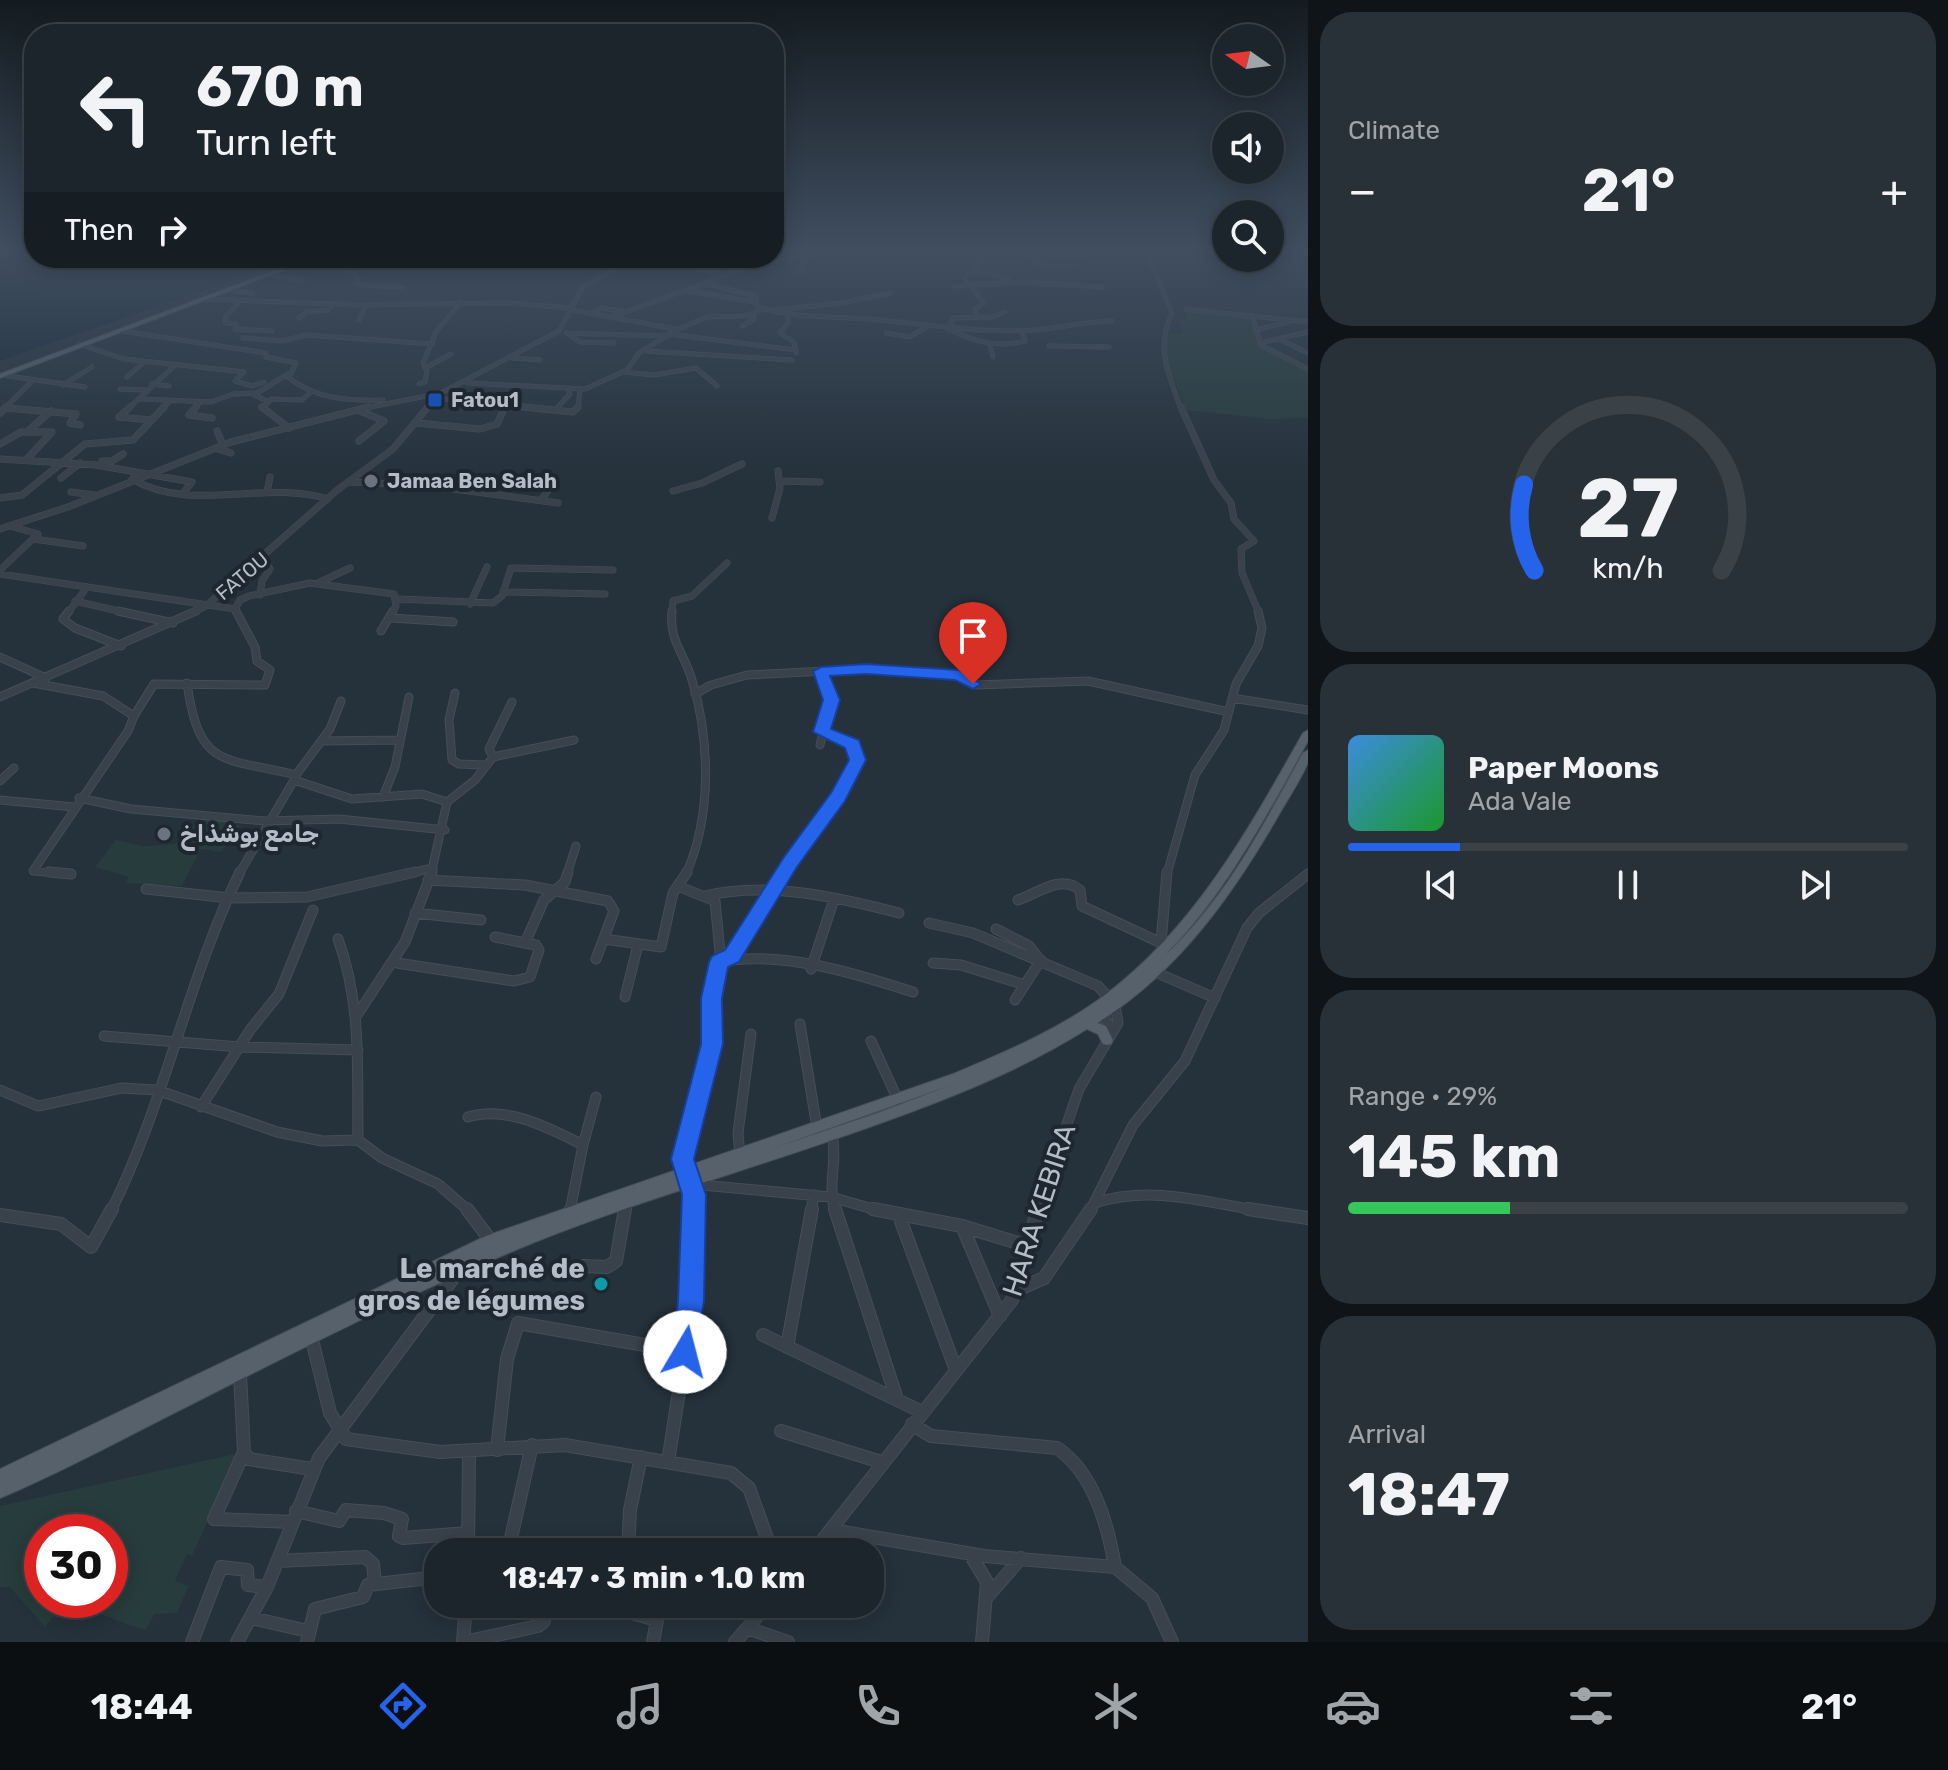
<!DOCTYPE html>
<html lang="en">
<head>
<meta charset="utf-8">
<style>
	body { margin:0; font-family:Rubik,Vazirmatn,sans-serif; background:#293138; color:#f1f3f6; height:100vh; display:flex; flex-direction:column; font-size:30px; white-space:nowrap }
	* { box-sizing:border-box; margin:0 }
	p { font-size:26px; color:#a0a5a9 }
	.icon { flex:none; width:44px; height:44px; fill:none; stroke:currentColor; stroke-width:2; stroke-linecap:round; stroke-linejoin:round }
	.map { position:relative; flex:1; overflow:hidden }
	.details { display:flex; flex-direction:column; gap:12px; padding:12px; background:#0f1418; width:640px }
	.details>* { flex:none }
	.banner { position:absolute; left:24px; top:24px; width:760px; height:244px; border-radius:32px; box-shadow:0 4px 20px #0003,0 0 0 2px #3a4248; background:#1c252c; color:#f1f3f6; overflow:hidden }
	.needle { width:52px; rotate:284deg }
	.tools { position:absolute; left:1212px; top:24px; display:grid; gap:16px }
	.tools a { display:grid; place-items:center; width:72px; height:72px; border-radius:50%; background:#1c252c; box-shadow:0 4px 20px #0003,0 0 0 2px #3a4248; font-size:40px }
	.speed { position:absolute; left:24px; top:1514px; display:flex; gap:16px; font-size:40px; font-weight:700; text-align:center }
	.speed>* { display:grid; place-content:center; width:104px; height:104px; border-radius:50%; background:#1c252c; box-shadow:0 4px 20px #0003,0 0 0 2px #3a4248; line-height:1 }
	.speed .limit { border:12px solid #d22; background:#fff; color:#111 }
	.pin { position:absolute; display:grid; place-items:center; width:68px; height:68px; color:#fff; margin:-82px -34px; border-radius:50% 50% 50% 0; rotate:-45deg; box-shadow:0 0 8px #0007 }
	.pin .icon { rotate:45deg }
	.me { position:absolute; width:88px; margin:-44px; rotate:8deg; stroke-linejoin:round; filter:drop-shadow(0 0 6px #0008) }
	.turn { display:flex; align-items:center; gap:28px; height:168px; padding:0 40px; font-size:36px }
	.turn .icon { width:104px; height:104px; stroke-width:2.5 }
	.turn b { display:block; font-size:56px; line-height:68px }
	.then { display:flex; align-items:center; height:76px; padding:0 40px; background:#0003; gap:16px; font-size:30px }
	.big { font-size:60px; font-weight:700; line-height:1.1 }
	.details .tile { flex:1; display:flex; flex-direction:column; justify-content:center; gap:12px; min-width:0; padding:0 28px; border-radius:32px; background:#293138 }
	.details .dial { align-items:center; gap:0 }
	.dial svg { height:208px; overflow:visible; fill:none; stroke:#3a4248; stroke-width:7; stroke-linecap:round; text-anchor:middle }
	.dial text { fill:#f1f3f6; stroke:none }
	.song { display:flex; align-items:center; gap:24px }
	.cover { width:96px; height:96px; border-radius:12px; background:linear-gradient(135deg,hsl(210 70% 55%),hsl(130 70% 35%)) }
	.played { height:8px; border-radius:4px; background:linear-gradient(90deg,#2563eb 20%,#3a4248 20%) }
	.keys { display:flex; justify-content:space-around; direction:ltr }
	.heat { display:flex; justify-content:space-between; align-items:center; font-size:44px; direction:ltr }
	.charge { height:12px; border-radius:6px; background:linear-gradient(90deg,#34c759 29%,#3a4248 0) }
	.trip { position:absolute; left:424px; top:1538px; width:460px; height:80px; border-radius:32px; background:#1c252c; box-shadow:0 4px 20px #0003,0 0 0 2px #3a4248; font-weight:700; line-height:80px; text-align:center }
	.dock { display:flex; height:128px; justify-content:space-around; align-items:center; background:#0b0f12; color:#a0a5a9 }
	.dock .icon { width:56px; height:56px }
	.dock .current { color:#2563eb }
	.dock b { font-size:36px; color:#f1f3f6 }
	main { display:flex; flex:1; min-height:0 }
	.map>svg:first-child { display:block }
	.green { fill:#273c3c; fill-rule:evenodd }
	.water { fill:#192938 }
	.lines { fill:none; stroke-linecap:round; stroke-linejoin:round }
	.minor-far4-casing { stroke:#454e57; stroke-width:5 }
	.minor-far3-casing { stroke:#454e57; stroke-width:7 }
	.minor-far2-casing { stroke:#454e57; stroke-width:9 }
	.minor-far1-casing { stroke:#454e57; stroke-width:11 }
	.minor-casing { stroke:#454e57; stroke-width:14 }
	.major-casing { stroke:#454e57; stroke-width:2 }
	.minor-far4 { stroke:#39424b; stroke-width:4 }
	.minor-far3 { stroke:#39424b; stroke-width:6 }
	.minor-far2 { stroke:#39424b; stroke-width:7 }
	.minor-far1 { stroke:#39424b; stroke-width:9 }
	.minor { stroke:#39424b; stroke-width:12 }
	.major { fill:#57616b; fill-rule:evenodd }
	.route { fill:#2563eb; stroke:#184099; stroke-width:2 }
	.transit-dot { fill:#1a4fb4; stroke:#1e2730; stroke-width:3 }
	.worship-dot { fill:#6b7280; stroke:#1e2730; stroke-width:3 }
	.culture-dot { fill:#0f9aa8; stroke:#1e2730; stroke-width:3 }
	.labels { text-anchor:middle; dominant-baseline:central; stroke-width:8; stroke-linejoin:round; paint-order:stroke }
	.far-poi-label { font-size:20px; font-weight:bold; fill:#b4bdc7; stroke:#1e2730; text-anchor:start }
	.far-street-label { font-size:20px; fill:#b4bdc7; stroke:#1e2730 }
	.poi-label { font-size:24px; font-weight:bold; fill:#b4bdc7; stroke:#1e2730; text-anchor:start }
	.near-street-label { font-size:28px; fill:#b4bdc7; stroke:#1e2730 }
	.near-poi-label { font-size:28px; font-weight:bold; fill:#b4bdc7; stroke:#1e2730; text-anchor:end }
</style>
</head>
<body>
<main>
<div class="map">
<svg width="1308" height="1642" viewBox="0 0 1308 1642">
	<rect width="100%" height="100%" fill="#25313b"/>
	<path class="green" d="M1184,310L1248,315L1260,347L1308,371V418L1269,419L1186,410L1167,363V334L1183,333L1179,319L1186,318Z
		M206,817L241,826L221,852L201,849L182,886L126,883L129,877L95,867L116,840L143,846L175,844L189,828Z
		M239,1453L192,1556L187,1554L175,1581L189,1586L177,1613L154,1614L146,1630C125,1625 109,1615 89,1611L84,1621L53,1617L45,1627L10,1587H0V1506ZM42,1532H110V1600H42Z"/>
	<path class="water" d="M0,250H34V258H297L0,361Z"/>
	<g class="lines">
		<defs>
			<path id="minor-far4" d="M1156,250L1148,255L1172,313C1155,348 1169,375 1181,409
				M1032,253L1037,266L1071,267
				M709,258L699,269L727,275
				M302,261L349,268L358,280L355,284L404,288
				M622,265L660,267
				M971,272L996,274L1010,281
				M274,275L303,281
				M707,284L755,296L757,307C796,319 838,316 879,320C935,325 989,335 1045,329C1068,326 1089,321 1112,321
				M966,285L965,278L975,269L983,252L1022,251L1082,258
				M954,286L1021,282L1103,287
				M970,286L984,303L975,309L977,317
				M233,291L253,293
				M690,291L755,302
				M204,299L357,305L507,303L572,308
				M239,303L226,316L225,323L236,324L235,329L272,331
				M1186,309L1308,322
				M573,310L675,329
				M774,310L842,303L890,293
				M592,313L601,308L625,312
				M788,315V323L780,333L794,342L796,353
				M1252,315L1261,345L1308,369
				M299,318L306,312L328,310L333,304
				M610,318L756,264L807,256L802,272
				M359,320L366,305
				M742,326L753,320L754,316H748
				M948,330L953,318L992,317L1005,312
				M951,330C975,342 998,348 1025,341L1022,330
				M1256,330L1288,322
				M122,331L266,353V357L296,363L289,378C316,399 349,401 383,400
				M566,333L665,336
				M567,333L580,342L614,343
				M886,333L909,337L926,328
				M669,334L796,350
				M243,338L282,341L307,335L433,344
				M1279,339L1308,353
				M1260,343L1308,332
				M79,344L124,359L244,372
				M990,345L993,357
				M1049,346L1109,347
				M646,351L792,360
				M513,358L540,360
				M425,368L451,354
				M244,372L235,381L252,386L264,382
				M624,372L654,375L696,368L717,386
				M1,375L85,387
				M127,377L144,362
				M467,383L585,389L627,370L639,353L676,330L707,317L744,316L761,310
				M152,384L169,386
				M419,384L425,382L427,371L423,363L436,332L461,302
				M63,385L92,367
				M120,389L147,390
				M435,398L543,409
				M141,399L211,402L233,394L256,393
				M267,401L254,395L288,374
				M6,408L17,409
				M4,409L31,382
				M128,409L173,367
				M162,409L170,401
				M194,409L200,402
				M262,409L271,399L302,400L312,391
				M361,409L441,393L559,331L582,288L631,258
				M427,409L440,393
				M504,409L505,406
				M556,409L570,394L568,388
				M578,409L580,390"/>
			<path id="minor-far3" d="M196,407L189,415L212,418
				M262,407L289,428
				M523,407L573,412L578,407
				M1181,407L1214,480L1231,503L1234,519L1254,541L1241,549L1242,573L1259,613
				M6,408L76,414L70,423L80,425
				M0,413L6,407
				M119,417L130,407
				M119,417L151,420
				M417,423L480,429L497,424L505,407
				M28,431L51,411
				M217,431L223,445
				M359,441L384,421L360,411
				M0,444L21,432H52L26,460
				M215,448L231,453
				M0,459L96,465L192,482L183,493
				M102,461H112L123,454
				M61,478L80,463
				M132,479C191,514 264,479 328,499
				M779,481L820,482
				M348,482L424,485L558,503
				M509,483L550,488L541,500
				M673,491L702,483L742,464
				M71,492L94,495
				M267,492L270,477
				M0,498L22,495L85,444L133,440L164,407
				M772,518L780,488L778,471
				M0,529L68,507L231,442L369,407
				M34,539L83,546
				M0,570L38,534L10,526
				M0,574L235,609
				M318,583L350,568
				M503,592L605,594
				M260,595L262,581L270,569L263,558
				M398,599L493,603L502,596L511,568L613,570
				M75,601L127,613
				M470,604L487,567
				M235,609L240,600L249,596L310,583L394,594L396,606L392,613
				M235,609L237,613
				M68,613L87,587
				M191,613L206,606L336,491L393,449L428,407
				M672,613L673,601L692,596L727,563"/>
			<path id="minor-far2" d="M69,611L63,619L75,628L121,646
				M118,611L173,623
				M672,611C669,642 684,652 692,680C710,740 712,816 686,874
				M392,618L453,622
				M381,631L393,611
				M0,657L46,678
				M33,683L103,696L134,716L128,731L33,871L71,874
				M187,683C199,769 222,757 296,775
				M455,693L449,720L452,760L459,764L484,765
				M695,694L711,685L747,675L866,669L959,675L976,685L1088,681L1229,712
				M0,697L196,611
				M1232,698L1308,710
				M134,716L154,684L265,685L270,670L257,661L255,647L236,611
				M321,741L400,740
				M820,745L831,700L821,671
				M493,757L489,749L512,702
				M296,775L330,729L341,701
				M296,776L294,780L352,799L422,794L447,802
				M0,781L14,768
				M383,797L395,767L409,697
				M79,798L131,809L265,821L339,819L445,830
				M0,800L74,807
				M239,874L294,780
				M406,874L433,868
				M431,874L447,802L475,780L493,757L574,740
				M567,874L576,846
				M782,874L839,796L858,760L853,744L822,732
				M1167,874L1195,775L1224,730L1236,684L1258,646L1262,628L1258,611"/>
			<path id="minor-far1" d="M49,872L71,874
				M1167,872L1161,943L1171,948
				M428,880L525,885L608,901L614,911L596,959
				M680,887L715,901L720,952L712,998L713,1036L682,1159L686,1173
				M146,889L230,898L307,897L415,872
				M705,896C768,881 837,897 899,913
				M1018,900C1039,893 1060,874 1080,890L1082,906L1161,943
				M415,913L481,920
				M929,923L973,933L1098,986L1115,1005L1118,1023L1079,1089L1037,1211
				M996,929L1029,946L1040,960
				M495,937L525,943
				M338,939C362,1004 357,1071 358,1140
				M604,939L661,947L673,893L687,872
				M732,956L784,872
				M719,962C781,950 854,973 913,992
				M397,963L514,981L530,977L539,950L536,945L525,943L544,900L565,882L568,872
				M933,963L961,965L1025,985
				M811,969L834,899
				M1155,972L1215,998
				M625,997L638,945
				M1015,1000L1041,960
				M1098,1009L1109,1025V1036
				M357,1015L405,942L432,872
				M800,1024L817,1128
				M104,1036L240,1047L358,1050
				M871,1041L898,1100
				M0,1090L38,1106L121,1088L157,1090L277,1132L322,1141L358,1140L382,1158L438,1184L469,1211
				M201,1107L250,1030L279,994L313,910
				M468,1117C506,1105 549,1128 583,1145L570,1211
				M832,1134C838,1160 827,1185 835,1211
				M583,1145L596,1097
				M740,1155L738,1133L751,1034
				M1095,1203C1150,1185 1205,1202 1261,1211
				M111,1211C165,1103 187,981 240,872
				M624,1211L625,1206
				M693,1211L690,1184L831,1197L880,1211
				M811,1211L814,1195
				M1090,1211L1133,1125L1185,1061L1247,928L1259,913L1308,874"/>
			<path id="minor" d="M467,1209L491,1241
				M835,1209L897,1399
				M873,1209L962,1226L1028,1246
				M1248,1209L1308,1218
				M570,1213L571,1209
				M0,1215L61,1224L91,1247L112,1209
				M899,1216L956,1370
				M962,1226L1000,1316
				M583,1266L607,1267L616,1261L625,1209
				M1017,1290L1044,1278L1091,1209
				M763,1335L922,1412
				M311,1336L330,1413L346,1439L440,1452L565,1445L731,1473L749,1488L772,1552
				M787,1347L812,1209
				M240,1374L244,1452L214,1519L292,1522
				M912,1424L931,1436L1057,1448C1094,1473 1108,1525 1115,1567
				M781,1431L881,1462
				M497,1450L507,1359L518,1323L685,1352
				M244,1452L249,1459L312,1469
				M668,1462L689,1327L693,1209
				M296,1511L339,1521L346,1510L384,1513L402,1519L399,1536L403,1538L468,1533
				M832,1530L984,1556L1115,1567L1152,1598L1172,1642
				M509,1547L532,1445
				M468,1552L469,1452
				M477,1552L539,1546L541,1552
				M628,1552L630,1510L641,1457
				M813,1552L1012,1300L1038,1209
				M970,1554L987,1582L982,1642
				M277,1561L365,1557L373,1564L375,1584
				M988,1596L1021,1558
				M568,1604L615,1608L656,1620
				M251,1618L308,1631
				M747,1628L788,1642
				M192,1642L221,1567L247,1570L248,1585L267,1587
				M237,1642L267,1587L319,1458L460,1269
				M307,1642L315,1609L363,1597L368,1585L438,1577
				M463,1642L466,1604
				M464,1642L538,1626L544,1621L546,1604
				M653,1642L660,1604
				M735,1642L768,1604"/>
			<path id="major" d="M308,258H316L0,378V374Z
				M1308,730V741C1266,816 1225,895 1164,956C1225,901 1264,824 1303,753L1308,750C1308,751 1308,761 1308,762C1304,774 1288,799 1281,811C1234,893 1179,972 1097,1023L1106,1026L1113,1040L1111,1044L1107,1045L1103,1044L1098,1034L1087,1029C1025,1068 958,1095 889,1120C772,1163 651,1196 535,1242C409,1293 289,1355 168,1416C113,1444 57,1474 0,1498V1469L486,1236L953,1074C1005,1052 1060,1029 1105,995C1195,927 1249,829 1303,733ZM951,1085L878,1113L771,1149Z"/>
		</defs>
		<use href="#minor-far4" class="minor-far4-casing"/>
		<use href="#minor-far3" class="minor-far3-casing"/>
		<use href="#minor-far2" class="minor-far2-casing"/>
		<use href="#minor-far1" class="minor-far1-casing"/>
		<use href="#minor" class="minor-casing"/>
		<use href="#major" class="major-casing"/>
		<use href="#minor-far4" class="minor-far4"/>
		<use href="#minor-far3" class="minor-far3"/>
		<use href="#minor-far2" class="minor-far2"/>
		<use href="#minor-far1" class="minor-far1"/>
		<use href="#minor" class="minor"/>
		<use href="#major" class="major"/>
	</g>
	<linearGradient id="sky" x2="0" y2="1"><stop stop-color="#141b20"/><stop offset="0.52" stop-color="#404e60"/><stop offset="1" stop-color="#404e60" stop-opacity="0"/></linearGradient>
	<rect width="1308" height="479" fill="url(#sky)"/>
	<path class="route" d="M866,664L959,670L981,684L973,689L955,680L866,674L830,676L840,700L831,729L859,740L866,760L845,801L797,867L739,962L728,967L722,998L723,1044L694,1159L706,1195L704,1301L694,1361L685,1365L675,1361L671,1352L678,1301L682,1195L671,1159L701,1044V998L709,962L712,956L725,950L784,857L831,793L849,760L845,748L813,732L823,700L813,671L821,667Z"/>
	<rect class="transit-dot" x="427" y="392" width="16" height="16" rx="4"/>
	<g class="worship-dot">
		<circle cx="371" cy="481" r="8"/>
		<circle cx="164" cy="834" r="8"/>
	</g>
	<circle class="culture-dot" cx="601" cy="1284" r="8"/>
	<g class="labels">
		<g class="far-poi-label">
			<text x="451" y="400">Fatou1</text>
			<text x="387" y="481">Jamaa Ben Salah</text>
		</g>
		<g class="far-street-label">
			<text transform="translate(242 576) rotate(-40)">FATOU</text>
		</g>
		<g class="poi-label">
			<text x="180" y="834">جامع بوشذاخ</text>
		</g>
		<g class="near-street-label">
			<text transform="translate(1039 1210) rotate(-72)">HARA KEBIRA</text>
		</g>
		<g class="near-poi-label">
			<text x="585" y="1268">Le marché de<tspan x="585" dy="32">gros de légumes</tspan></text>
		</g>
	</g>
</svg>
<div class="tools">
<a><svg class="needle" viewBox="-14 -14 28 28"><path d="M0-13l5 13h-10z" fill="#e53935"/><path d="M0 13l5-13h-10z" fill="#a0a5a9"/></svg></a>
<a><svg class="icon" aria-label="sound" viewBox="0 0 24 24"><path d="M4 9h4l5-4v14l-5-4H4zM17 9q2 3 0 6"/></svg></a>
<a><svg class="icon" aria-label="search" viewBox="0 0 24 24"><circle cx="10" cy="10" r="6"/><path d="M15 15l6 6"/></svg></a>
</div>
<div class="speed"><div class="limit">30</div></div>
<div class="pin" style="left:973px;top:684px;background:#d93025"><svg class="icon" aria-label="arrive" viewBox="0 0 24 24"><path d="M6 21V4h12l-3 4 3 4H6"/></svg></div>
<svg class="me" style="left:685px;top:1352px" viewBox="-20 -20 40 40"><circle r="19" fill="#fff"/><path d="M0-13L10 11 0 6-10 11z" fill="#2563eb"/></svg>
<div class="trip">18:47 · 3 min · 1.0 km</div>
<div class="banner">
<div class="turn"><svg class="icon" aria-label="left" viewBox="0 0 24 24"><path d="M17 20v-9H6M10 6l-5 5 5 5"/></svg><div><b>670 m</b>Turn left</div></div>
<div class="then">Then<svg class="icon" aria-label="right" viewBox="0 0 24 24"><path d="M7 20v-9h11M14 6l5 5-5 5"/></svg></div>
</div>
</div>
<section class="details">
<div class="tile"><p>Climate</p>
<div class="heat"><a>−</a><b class="big">21°</b><a>+</a></div>
</div>
<div class="tile dial"><svg viewBox="0 0 100 80">
<path d="M14 69A42 42 0 1 1 86 69"/>
<path d="M14 69A42 42 0 0 1 10 36" stroke="#2563eb"/>
<text x="50" y="56" font-size="32" font-weight="700">27</text>
<text x="50" y="72" font-size="11">km/h</text>
</svg></div>
<div class="tile">
<div class="song"><i class="cover"></i><div><b>Paper Moons</b><p>Ada Vale</p></div></div>
<div class="played"></div>
<div class="keys"><svg class="icon" aria-label="previous" viewBox="0 0 24 24"><path d="M18 5L8 12l10 7zM5 5v14"/></svg><svg class="icon" aria-label="pause" viewBox="0 0 24 24"><path d="M8 5v14M16 5v14"/></svg><svg class="icon" aria-label="next" viewBox="0 0 24 24"><path d="M6 5l10 7-10 7zM19 5v14"/></svg></div>
</div>
<div class="tile"><p>Range · 29%</p><b class="big">145 km</b><div class="charge"></div></div>
<div class="tile"><p>Arrival</p><b class="big">18:47</b></div>
</section>
</main>
<nav class="dock">
<b>18:44</b>
<svg class="icon current" aria-label="directions" viewBox="0 0 24 24"><path d="M12 3l9 9-9 9-9-9zM9 14v-3h6M13 9l2 2-2 2"/></svg>
<svg class="icon" aria-label="music" viewBox="0 0 24 24"><path d="M9 18V5l10-2v13"/><circle cx="6" cy="18" r="3"/><circle cx="16" cy="16" r="3"/></svg>
<svg class="icon" aria-label="phone" viewBox="0 0 24 24"><path d="M5 4h4l2 5-3 2q2 4 5 5l2-3 5 2v4C11 20 4 13 5 4z"/></svg>
<svg class="icon" aria-label="climate" viewBox="0 0 24 24"><path d="M12 3v18M4 7l16 10M4 17L20 7"/></svg>
<svg class="icon" aria-label="car" viewBox="0 0 24 24"><path d="M5 17H2v-5l4-1 3-4h7l3 4 3 1v5h-3M9 17h6M6 11h13"/><circle cx="7" cy="17" r="2"/><circle cx="17" cy="17" r="2"/></svg>
<svg class="icon" aria-label="filters" viewBox="0 0 24 24"><path d="M4 7h16M4 17h16"/><circle cx="9" cy="7" r="2"/><circle cx="15" cy="17" r="2"/></svg>
<b>21°</b>
</nav>
</body>
</html>
